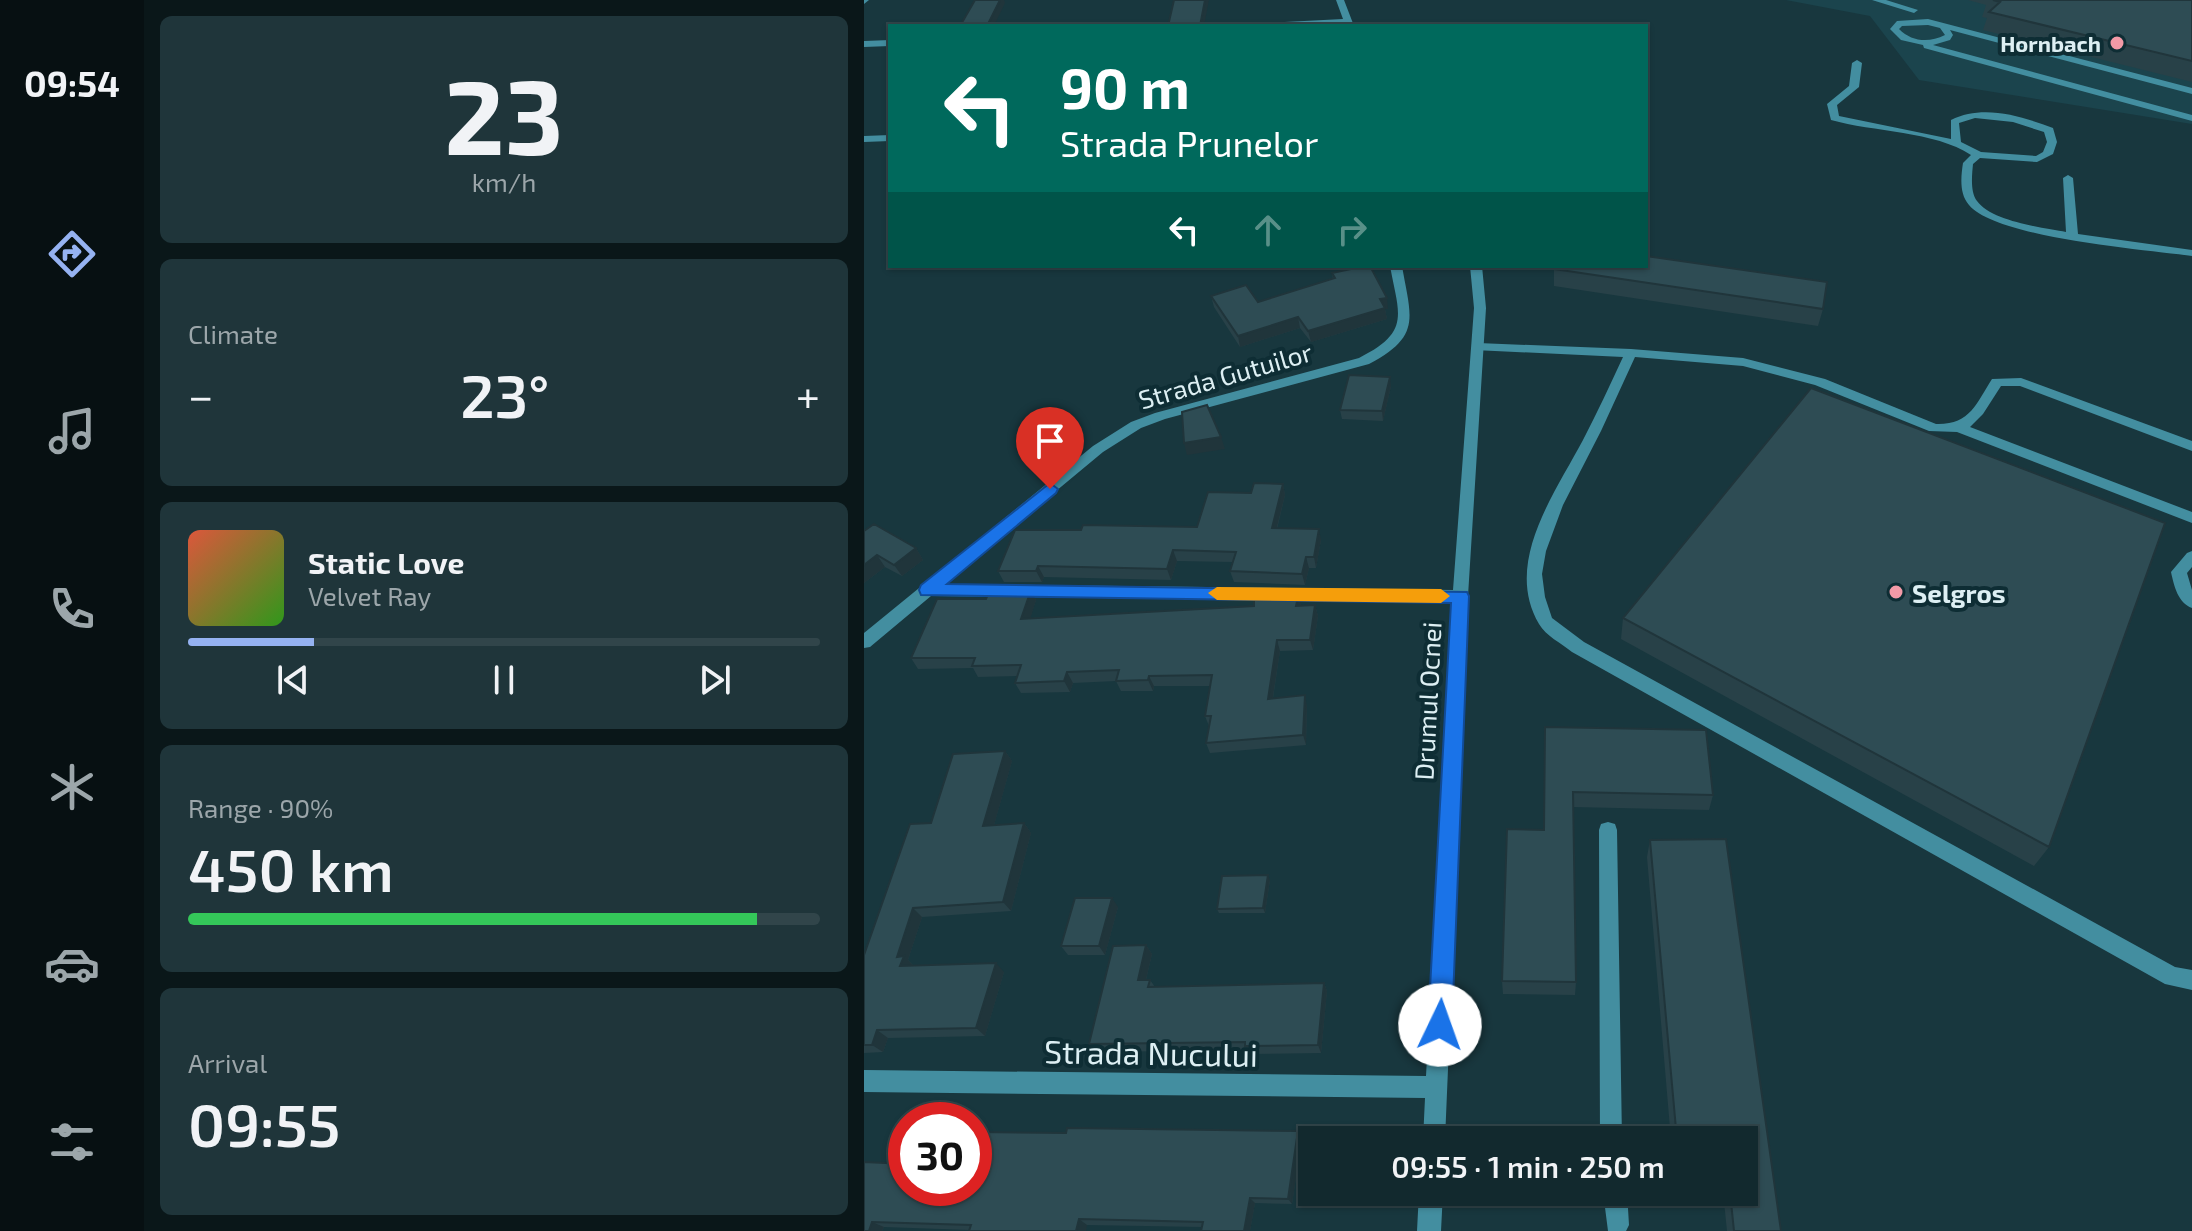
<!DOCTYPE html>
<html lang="en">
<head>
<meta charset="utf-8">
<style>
	body { margin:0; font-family:"Exo 2",sans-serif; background:#1f353a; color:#f1f3f6; height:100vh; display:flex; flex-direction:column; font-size:30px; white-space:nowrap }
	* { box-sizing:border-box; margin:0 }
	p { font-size:26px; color:#9ca6aa }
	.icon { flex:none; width:44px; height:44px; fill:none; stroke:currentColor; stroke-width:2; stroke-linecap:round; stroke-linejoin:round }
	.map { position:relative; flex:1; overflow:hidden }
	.details { display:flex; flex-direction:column; gap:16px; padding:16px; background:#0a1719; width:720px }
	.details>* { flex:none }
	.guide { position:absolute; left:24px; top:24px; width:760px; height:244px; border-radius:0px; box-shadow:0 2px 6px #0004,0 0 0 2px #31454a; background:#00695c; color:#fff; overflow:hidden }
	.speed { position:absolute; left:24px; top:1102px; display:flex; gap:16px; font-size:40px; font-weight:700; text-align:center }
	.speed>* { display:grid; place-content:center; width:104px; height:104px; border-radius:50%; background:#12292e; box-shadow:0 2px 6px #0004,0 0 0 2px #31454a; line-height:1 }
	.speed .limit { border:12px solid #d22; background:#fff; color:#111 }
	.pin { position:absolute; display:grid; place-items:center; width:68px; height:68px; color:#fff; margin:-82px -34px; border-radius:50% 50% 50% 0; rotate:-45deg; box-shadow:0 0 8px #0007 }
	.pin .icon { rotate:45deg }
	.me { position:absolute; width:88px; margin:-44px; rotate:3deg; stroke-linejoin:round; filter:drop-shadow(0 0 6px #0008) }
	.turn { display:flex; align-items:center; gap:28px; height:168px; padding:0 40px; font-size:36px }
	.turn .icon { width:104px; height:104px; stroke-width:2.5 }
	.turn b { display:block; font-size:56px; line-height:68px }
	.lanes { display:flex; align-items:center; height:76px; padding:0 40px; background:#0003; justify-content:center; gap:40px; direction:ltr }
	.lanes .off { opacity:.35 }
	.big { font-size:60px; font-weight:600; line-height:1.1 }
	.details .card { flex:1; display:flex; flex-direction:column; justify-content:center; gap:12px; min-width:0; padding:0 28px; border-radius:12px; background:#1f353a }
	.details .dial { align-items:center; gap:0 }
	.dial b { font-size:104px; line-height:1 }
	.song { display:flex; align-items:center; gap:24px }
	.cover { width:96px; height:96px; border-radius:12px; background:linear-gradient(135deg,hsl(10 70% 55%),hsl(110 70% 35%)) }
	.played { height:8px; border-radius:4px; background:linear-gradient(90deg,#95b2f1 20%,#31454a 20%) }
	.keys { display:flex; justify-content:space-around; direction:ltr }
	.heat { display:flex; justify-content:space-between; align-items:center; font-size:44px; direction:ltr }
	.charge { height:12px; border-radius:6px; background:linear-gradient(90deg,#34c759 90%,#31454a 0) }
	.trip { position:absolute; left:434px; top:1126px; width:460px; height:80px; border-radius:0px; background:#12292e; box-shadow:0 2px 6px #0004,0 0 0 2px #31454a; font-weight:600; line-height:80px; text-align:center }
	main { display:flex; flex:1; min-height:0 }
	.menu { display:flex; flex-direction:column; width:144px; justify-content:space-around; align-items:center; background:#071012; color:#9ca6aa }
	.menu .icon { width:56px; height:56px }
	.menu .on { color:#95b2f1 }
	.menu b { font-size:36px; color:#f1f3f6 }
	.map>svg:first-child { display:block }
	.built { fill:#1b444d }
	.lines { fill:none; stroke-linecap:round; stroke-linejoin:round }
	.service { fill:#438ea0; fill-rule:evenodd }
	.minor { fill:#438ea0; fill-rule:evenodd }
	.wall { fill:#284148 }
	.shaded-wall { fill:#20353b }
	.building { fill:#2e4c54; stroke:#20353b; stroke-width:2 }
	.route { fill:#1a73e8; stroke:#114b97; stroke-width:2 }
	.slow { fill:#f59e0b }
	.poi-dot { fill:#f39aa7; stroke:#0e2d34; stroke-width:3 }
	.labels { text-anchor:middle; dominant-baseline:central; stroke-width:8; stroke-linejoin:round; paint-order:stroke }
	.far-poi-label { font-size:22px; font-weight:bold; fill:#ddeff3; stroke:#0e2d34; text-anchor:end }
	.street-label { font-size:26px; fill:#ddeff3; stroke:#0e2d34 }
	.poi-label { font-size:26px; font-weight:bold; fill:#ddeff3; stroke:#0e2d34; text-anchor:start }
	.near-street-label { font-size:32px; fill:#ddeff3; stroke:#0e2d34 }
</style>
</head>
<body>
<main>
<nav class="menu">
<b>09:54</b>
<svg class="icon on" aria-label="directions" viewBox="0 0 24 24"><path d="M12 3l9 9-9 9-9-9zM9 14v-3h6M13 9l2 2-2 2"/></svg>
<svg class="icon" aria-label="music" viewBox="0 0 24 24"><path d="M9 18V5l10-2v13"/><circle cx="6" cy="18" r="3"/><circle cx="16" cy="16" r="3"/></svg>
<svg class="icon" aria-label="phone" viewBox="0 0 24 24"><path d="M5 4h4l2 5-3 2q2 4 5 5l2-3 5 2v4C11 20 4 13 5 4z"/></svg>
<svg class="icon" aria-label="climate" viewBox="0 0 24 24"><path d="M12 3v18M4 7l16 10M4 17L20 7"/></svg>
<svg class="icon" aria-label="car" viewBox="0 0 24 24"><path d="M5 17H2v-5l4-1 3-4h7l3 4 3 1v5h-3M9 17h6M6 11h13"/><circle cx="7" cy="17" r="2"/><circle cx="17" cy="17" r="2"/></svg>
<svg class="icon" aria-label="filters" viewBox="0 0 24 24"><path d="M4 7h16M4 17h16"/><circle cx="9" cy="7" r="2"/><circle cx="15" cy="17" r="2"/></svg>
</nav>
<section class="details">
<div class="card dial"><b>23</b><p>km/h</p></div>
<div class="card"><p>Climate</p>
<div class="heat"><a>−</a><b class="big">23°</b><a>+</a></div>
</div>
<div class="card">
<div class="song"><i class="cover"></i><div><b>Static Love</b><p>Velvet Ray</p></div></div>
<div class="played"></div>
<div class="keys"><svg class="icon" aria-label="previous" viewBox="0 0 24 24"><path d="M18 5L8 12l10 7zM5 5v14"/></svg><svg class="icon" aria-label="pause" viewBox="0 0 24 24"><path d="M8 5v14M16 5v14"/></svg><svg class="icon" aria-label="next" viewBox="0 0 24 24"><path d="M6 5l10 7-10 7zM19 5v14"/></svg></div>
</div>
<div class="card"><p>Range · 90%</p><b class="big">450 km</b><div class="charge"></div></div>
<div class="card"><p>Arrival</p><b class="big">09:55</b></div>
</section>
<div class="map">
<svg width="1328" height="1231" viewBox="0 0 1328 1231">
	<rect width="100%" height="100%" fill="#18373e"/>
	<path class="built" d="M922,0H1328V124L1055,80L1006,16Z"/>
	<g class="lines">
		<path class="service" d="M1008,0H1022L1054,10L1050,13Z
			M1064,19L1328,88V94L1086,30L1089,35L1086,40L1069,45L1328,115V121L1060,48L1059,45L1037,40L1026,29L1033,21ZM1064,25L1076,28L1081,35C1065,43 1048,42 1035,29L1038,26Z
			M993,60L998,63L995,87L973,105L975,116L1087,139V120C1119,104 1157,116 1189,128L1193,142L1189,154L1173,162L1116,158L1109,164C1108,175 1106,192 1113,201C1127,221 1179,228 1202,232L1199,178L1204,175L1209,178L1214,234L1328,250V256C1283,250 1132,238 1105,205C1095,194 1097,176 1099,163L1107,155C1071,131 1009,132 967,120L963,104L985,86L988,63ZM1111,118L1149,122L1180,132L1183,142L1179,152L1172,156L1117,152L1097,142L1095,123Z
			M614,343L767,349L879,358L961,379L1072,424C1106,425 1112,404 1128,379L1157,378L1328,441V451L1156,386H1137L1119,414L1106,427L1328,512V523L1093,432L1065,431L951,385L879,366L771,357L737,431L699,505L682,551L678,574L681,597L688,618L720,642L1311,967L1328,970V990L1301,984L708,652C697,643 682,636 675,624C639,563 691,493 719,440C733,413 746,385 759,357L610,350V344Z
			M1328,551V567L1323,573L1328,590V608C1314,603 1310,586 1307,572L1323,553Z
			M744,822L751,824L753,830L758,1140H736L735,830L737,824Z
			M739,1192H763L765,1225L762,1231H744Z"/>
		<path class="minor" d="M0,0H5L0,4Z
			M472,0H480L490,26L481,24L398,26L402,23L479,19Z
			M26,40V46L0,47V41Z
			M26,135V141L0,142V136Z
			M526,266H538C547,318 558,336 505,364L301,419L277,428L239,452L80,584L589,590L610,308L606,266H618L622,308L604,596L581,1140H559L561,1098L0,1092V1070L562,1076L588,602L67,596L6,647L0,648V633L229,446L267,422L291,413L495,358C547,332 535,315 526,266Z
			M555,1192H579L577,1231H553Z"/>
	</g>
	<path class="wall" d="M1104,0H1328V82L1119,30L1123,18L1118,17L1122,5Z
		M690,269L959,309L954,326L690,286Z
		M468,273L524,309H521L523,319L447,342L436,328L376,347L350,307L347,296L394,302L469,279Z
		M527,386L519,421L478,419L476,410Z
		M419,484L421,495L413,529L457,540L452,568H445L441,585L370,582L366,571L369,562L313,561L307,580L180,577L178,582H140L134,571L217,530L333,527L387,493Z
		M0,531L52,548L59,560L38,576L21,567L0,583Z
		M167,590L172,600L166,618L437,603V606L451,605L454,616L449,650L416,651L409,698L443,706L442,745L346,753L342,743L345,726L341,716L346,686H290L289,691H257L252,681L209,683L206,692L157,693L151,683L154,676L114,677L109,668L54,669L47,658L122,599Z
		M759,618L1185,847L1170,866L757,639Z
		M681,727L849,795L845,810L709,807L712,982L711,995L639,994L638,981L680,830Z
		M141,751L148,761L130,825L160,823L167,833L147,911L58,917L44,960L49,965L140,972L121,1036L24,1038L19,1052L0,1053V955L67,823Z
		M786,840L917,1231H863L859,1192H880V1140H807L783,857Z
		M406,880L401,913H355L353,909Z
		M254,907L241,955H204L197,946Z
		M282,945L288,954L282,980H286L291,987L460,983L463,991L457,1053L385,1054L383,1050L232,1052L225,1044Z
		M114,1129L119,1132L438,1138L428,1204L391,1203L386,1231H337L338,1227L223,1225L105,1230L20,1227L18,1231H0L42,1188Z"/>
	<path class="shaded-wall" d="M136,0H140L141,3L130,26H123Z
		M341,0H345L340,26H336Z
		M523,298L524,309H521L523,319L447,342L444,331L516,299Z
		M434,317L436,328L376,347L374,336Z
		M526,377L527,386L519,421L518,411Z
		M357,437L361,449L323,455L320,443Z
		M419,484L421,495L410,539L408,528Z
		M455,529L457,540L452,568L450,557Z
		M52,548L59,560L38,576L30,565Z
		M309,550L313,561L307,580L303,569Z
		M13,555L21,567L0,583V565Z
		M442,557L445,568L441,585L438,574Z
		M174,566L180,577L178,582L172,571Z
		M167,590L172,600L163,629L157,619Z
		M435,593L437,603L435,616L432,606Z
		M451,605L454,616L449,650L446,640Z
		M413,640L416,651L407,709L404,699Z
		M203,672L209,683L206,692L200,681Z
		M285,676L290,686L289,691L284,680Z
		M441,695L443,706L442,745L439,735Z
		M141,751L148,761L127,836L119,826Z
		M160,823L167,833L147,911L139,902Z
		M404,875L406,880L401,913L399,908Z
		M248,898L254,907L241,955L235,946Z
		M49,908L58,917L44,960L49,965L36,966L33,957Z
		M282,945L288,954L280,988L274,980Z
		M132,963L140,972L121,1036L112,1028Z
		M460,983L463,991L457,1053L454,1045Z
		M13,1030L24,1038L19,1052L8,1045Z
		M434,1131L438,1138L428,1204L424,1199Z
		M386,1198L391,1203L386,1231H380Z
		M215,1219L223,1225L222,1231H212Z
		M8,1222L20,1227L18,1231H5Z"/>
	<path class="building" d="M111,0H136L123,26H96Z
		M310,0H341L336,26H304Z
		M1129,0H1328V61L1125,12L1136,2Z
		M570,24H599V26H569Z
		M782,256L963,282L959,309L690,269L692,266H782Z
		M501,266H506L523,298L516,299L521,308L444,331L434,317L374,336L347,296L382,285L394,302L471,278L468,273Z
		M485,375L526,377L518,411L476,410Z
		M947,388L1301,523L1185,847L759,618Z
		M343,405L357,437L320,443L318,412Z
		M390,483L419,484L408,528L455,529L450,557H442L438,574L366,571L372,552L309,550L303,569L174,566L172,571H134L151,530H217L219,525L333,527L344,492L387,493Z
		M10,524L52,548L30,565L13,555L0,565V531Z
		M126,589L167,590L157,619L390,606V592L435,593L432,606L451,605L446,640H413L404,699L441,695L439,735L342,743L347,716H341L348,675L285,676L284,680L252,681L255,670L203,672L200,681L151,683L157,665L108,666L111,658H47L73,599H122Z
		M681,727L842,730L849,795L709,792L712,982L638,981L643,829L680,830Z
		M141,751L119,826L160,823L139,902L49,908L33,957L40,956L36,966L132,963L112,1028L13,1030L8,1045H0V955L46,824L67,823L89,754Z
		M862,839L917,1231H870L866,1192H880V1140H813L786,840Z
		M404,875L399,908L353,909L358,876Z
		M211,898H248L235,946H197Z
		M282,945L274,980H286L284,987L460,983L454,1045L381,1046V1042L225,1044L249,946Z
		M203,1128L434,1131L424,1199L386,1198L380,1231H337L339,1222L215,1219L212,1231H105L107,1225L8,1222L5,1231H0V1162L42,1164V1188H110V1129H114L113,1132L202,1133Z"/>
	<path class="route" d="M186,483L194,489L192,493L83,584L603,592L605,596L588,1025L584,1034L576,1037L567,1034L564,1025L587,603L57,595L55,590L57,585Z"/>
	<path class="slow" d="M353,587L577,589L586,596L577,603L353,600L344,593Z"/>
	<g class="poi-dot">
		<circle cx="1253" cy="43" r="8"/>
		<circle cx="1032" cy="592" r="8"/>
	</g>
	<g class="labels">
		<g class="far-poi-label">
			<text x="1237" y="43">Hornbach</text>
		</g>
		<g class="street-label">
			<text transform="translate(361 375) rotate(-16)">Strada Gutuilor</text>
			<text transform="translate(563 701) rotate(-87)">Drumul Ocnei</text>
		</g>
		<g class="poi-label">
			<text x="1048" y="592">Selgros</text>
		</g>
		<g class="near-street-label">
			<text transform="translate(287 1052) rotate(1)">Strada Nucului</text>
		</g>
	</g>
</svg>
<div class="speed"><div class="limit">30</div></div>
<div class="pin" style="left:186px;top:489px;background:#d93025"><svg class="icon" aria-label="arrive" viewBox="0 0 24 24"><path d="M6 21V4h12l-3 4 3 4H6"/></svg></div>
<svg class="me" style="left:576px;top:1025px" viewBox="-20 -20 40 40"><circle r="19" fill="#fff"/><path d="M0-13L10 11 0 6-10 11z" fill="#1a73e8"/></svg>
<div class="trip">09:55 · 1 min · 250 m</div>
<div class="guide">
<div class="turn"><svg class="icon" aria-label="left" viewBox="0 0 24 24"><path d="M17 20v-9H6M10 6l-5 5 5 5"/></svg><div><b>90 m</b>Strada Prunelor</div></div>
<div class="lanes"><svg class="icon" aria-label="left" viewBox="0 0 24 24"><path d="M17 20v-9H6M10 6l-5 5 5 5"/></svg><svg class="icon off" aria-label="ahead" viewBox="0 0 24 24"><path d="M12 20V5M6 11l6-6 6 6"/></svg><svg class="icon off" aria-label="right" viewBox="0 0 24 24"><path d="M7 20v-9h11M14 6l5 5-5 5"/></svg></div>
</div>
</div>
</main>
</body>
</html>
